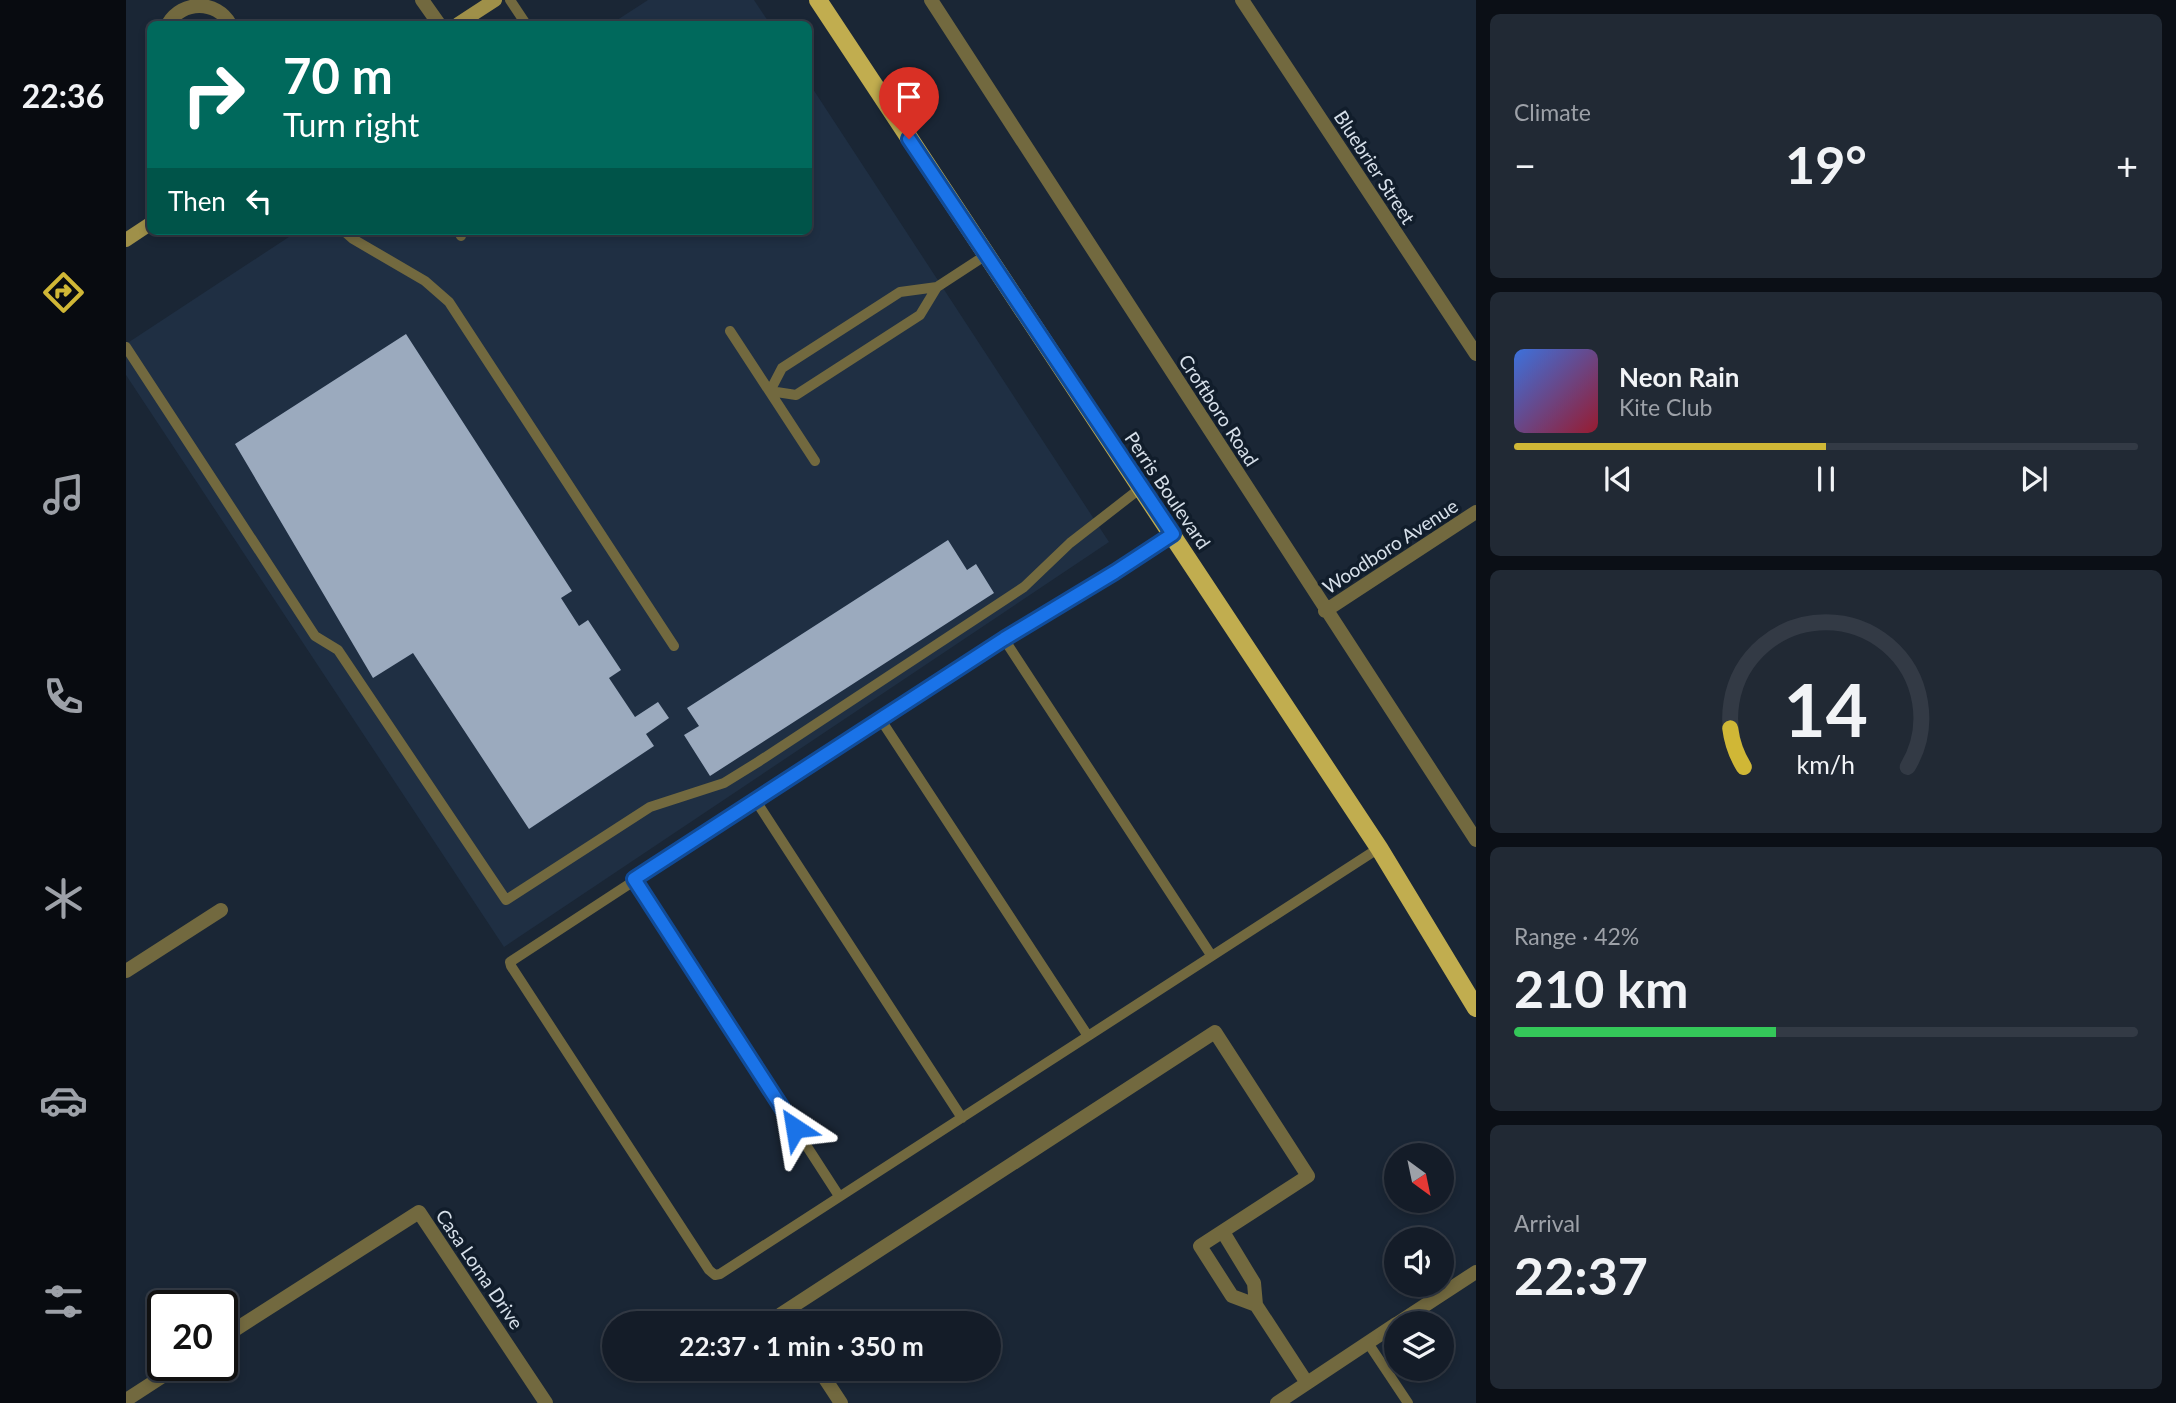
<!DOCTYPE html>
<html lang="en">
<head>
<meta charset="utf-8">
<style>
	body { margin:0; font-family:Lato,sans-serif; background:#212934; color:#f1f3f6; height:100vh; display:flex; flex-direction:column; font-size:26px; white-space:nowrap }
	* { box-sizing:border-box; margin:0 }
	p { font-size:23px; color:#9da1a8 }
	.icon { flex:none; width:38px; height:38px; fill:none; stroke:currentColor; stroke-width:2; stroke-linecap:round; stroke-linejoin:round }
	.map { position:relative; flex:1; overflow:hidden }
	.drawer { display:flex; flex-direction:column; gap:14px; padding:14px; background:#0b0f16; width:700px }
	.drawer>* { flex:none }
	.guide { position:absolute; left:21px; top:21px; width:665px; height:214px; border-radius:10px; box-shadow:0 4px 10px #0003,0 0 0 2px #333a45; background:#00695c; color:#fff; overflow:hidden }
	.needle { width:46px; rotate:147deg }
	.controls { position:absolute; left:1258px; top:1143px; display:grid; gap:14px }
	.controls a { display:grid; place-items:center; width:70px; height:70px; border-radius:50%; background:#141c28; box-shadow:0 4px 10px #0003,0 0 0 2px #333a45; font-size:35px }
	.speed { position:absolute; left:21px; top:1290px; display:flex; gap:14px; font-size:35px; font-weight:700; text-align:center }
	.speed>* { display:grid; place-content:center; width:91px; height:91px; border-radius:50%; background:#141c28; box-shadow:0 4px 10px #0003,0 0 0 2px #333a45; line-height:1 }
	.speed .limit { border:4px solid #111; border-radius:10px; background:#fff; color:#111 }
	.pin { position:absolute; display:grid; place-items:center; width:60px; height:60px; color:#fff; margin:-72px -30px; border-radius:50% 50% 50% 0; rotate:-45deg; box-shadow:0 0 7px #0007 }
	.pin .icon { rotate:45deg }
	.me { position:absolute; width:77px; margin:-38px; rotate:327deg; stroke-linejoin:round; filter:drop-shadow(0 0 5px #0008) }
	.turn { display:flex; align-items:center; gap:24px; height:147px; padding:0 21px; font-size:32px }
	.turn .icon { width:91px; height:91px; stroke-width:2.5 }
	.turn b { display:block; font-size:49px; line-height:60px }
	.then { display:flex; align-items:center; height:66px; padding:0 21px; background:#0003; gap:14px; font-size:26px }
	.big { font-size:52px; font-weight:700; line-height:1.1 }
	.drawer .tile { flex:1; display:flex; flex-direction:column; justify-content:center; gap:10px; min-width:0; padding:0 24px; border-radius:10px; background:#212934 }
	.drawer .dial { align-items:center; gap:0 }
	.dial svg { height:182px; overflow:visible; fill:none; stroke:#333a45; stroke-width:7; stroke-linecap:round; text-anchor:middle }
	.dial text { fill:#f1f3f6; stroke:none }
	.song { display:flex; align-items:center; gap:21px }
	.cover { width:84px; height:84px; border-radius:10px; background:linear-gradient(135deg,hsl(220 70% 55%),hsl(350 70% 35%)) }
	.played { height:7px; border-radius:4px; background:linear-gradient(90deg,#d0b736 50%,#333a45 50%) }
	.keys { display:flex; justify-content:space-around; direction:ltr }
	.heat { display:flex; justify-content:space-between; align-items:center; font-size:38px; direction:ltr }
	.charge { height:10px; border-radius:5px; background:linear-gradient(90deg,#34c759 42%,#333a45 0) }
	.trip { position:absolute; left:476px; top:1311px; width:399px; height:70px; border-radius:35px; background:#141c28; box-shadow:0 4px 10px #0003,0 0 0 2px #333a45; font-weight:700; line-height:70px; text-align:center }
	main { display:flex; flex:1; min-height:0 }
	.dock { display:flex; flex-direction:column; width:126px; justify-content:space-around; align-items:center; background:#080b10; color:#9da1a8 }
	.dock .icon { width:49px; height:49px }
	.dock .active { color:#d0b736 }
	.dock b { font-size:32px; color:#f1f3f6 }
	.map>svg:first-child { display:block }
	.built { fill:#1f2f43 }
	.building { fill:#9baabe }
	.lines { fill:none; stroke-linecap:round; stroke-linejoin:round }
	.lane { stroke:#72693f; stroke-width:10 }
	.street { stroke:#72693f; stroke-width:14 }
	.secondary { stroke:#9f9049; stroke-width:14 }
	.primary { stroke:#c1ad4f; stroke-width:18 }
	.route-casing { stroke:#114b97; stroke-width:18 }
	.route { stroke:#1a73e8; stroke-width:12 }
	.labels { text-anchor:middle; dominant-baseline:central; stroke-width:7; stroke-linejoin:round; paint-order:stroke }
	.street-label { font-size:19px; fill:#d7e0ea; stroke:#111d2b }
</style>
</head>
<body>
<main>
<nav class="dock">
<b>22:36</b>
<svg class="icon active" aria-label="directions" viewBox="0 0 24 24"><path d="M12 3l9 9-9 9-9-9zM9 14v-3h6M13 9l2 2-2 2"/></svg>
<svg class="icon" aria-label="music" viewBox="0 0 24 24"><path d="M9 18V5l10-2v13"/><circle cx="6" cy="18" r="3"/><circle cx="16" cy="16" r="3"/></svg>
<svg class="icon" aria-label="phone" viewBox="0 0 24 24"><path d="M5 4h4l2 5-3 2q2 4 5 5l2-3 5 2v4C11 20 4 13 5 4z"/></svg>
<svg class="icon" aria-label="climate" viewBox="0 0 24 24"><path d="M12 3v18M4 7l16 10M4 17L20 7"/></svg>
<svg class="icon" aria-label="car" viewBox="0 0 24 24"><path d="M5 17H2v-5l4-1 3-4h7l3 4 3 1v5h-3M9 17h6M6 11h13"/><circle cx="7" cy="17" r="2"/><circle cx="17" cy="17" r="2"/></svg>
<svg class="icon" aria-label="filters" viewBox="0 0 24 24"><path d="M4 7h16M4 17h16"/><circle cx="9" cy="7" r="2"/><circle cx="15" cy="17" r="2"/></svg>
</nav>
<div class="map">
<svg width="1350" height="1403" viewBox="0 0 1350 1403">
	<rect width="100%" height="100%" fill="#1a2635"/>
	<path class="built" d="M522,0H628L644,24H485Z
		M683,83L983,542L378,947L0,375V344L172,231H682Z"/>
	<path class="building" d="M280,334L446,591L435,598L453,626L462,620L495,670L483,678L509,717L532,702L543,718L520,734L528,746L403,829L287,653L247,678L109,444Z
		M822,540L841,570L850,564L868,593L584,776L558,735L573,726L561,708Z"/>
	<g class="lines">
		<path class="lane" d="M384,0L400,24
			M218,231L227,239L299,281L323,302L548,646
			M332,231L335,236
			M604,331L689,461
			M0,347L189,636L212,650L380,900L524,807L598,783L632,762L898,587L944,543L1016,487
			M644,391L656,368L774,292L811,287L860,255
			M644,391L670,395L794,315L811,287
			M1047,534L989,572L878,639L384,962L385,966L583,1270L589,1275L594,1274L1253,848
			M878,639L1085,955
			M755,720L962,1036
			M630,801L836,1118
			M508,879L713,1196
			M1242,1343L1282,1403"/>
		<path class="street" d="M296,0L313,24
			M805,0L1350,840
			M1116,0L1350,354
			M42,24C56,0 91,0 104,24
			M1199,611L1350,512
			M0,971L95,910
			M1130,1305L1181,1383
			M661,1323L655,1314L1089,1032L1182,1176L1074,1246L1106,1296L1130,1305L1128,1283L1097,1232
			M1272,1323L1350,1272
			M96,1338L293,1212L420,1403
			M692,1368L715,1403
			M0,1400L54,1365
			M1151,1403L1270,1324"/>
		<path class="secondary" d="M332,24L369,0
			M0,240L24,224"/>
		<path class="primary" d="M692,0L1253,848L1350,1008"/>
	</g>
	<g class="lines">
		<defs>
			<path id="route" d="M669,1128L508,879L878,639L989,572L1047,534L783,139"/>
		</defs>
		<use href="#route" class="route-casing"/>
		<use href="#route" class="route"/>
	</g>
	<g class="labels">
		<g class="street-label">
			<text transform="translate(1249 167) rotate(57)">Bluebrier Street</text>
			<text transform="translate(1093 410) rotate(57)">Croftboro Road</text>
			<text transform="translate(1042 490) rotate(56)">Perris Boulevard</text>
			<text transform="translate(1264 546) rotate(-33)">Woodboro Avenue</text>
			<text transform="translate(354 1269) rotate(56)">Casa Loma Drive</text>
		</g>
	</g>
</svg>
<div class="controls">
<a><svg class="needle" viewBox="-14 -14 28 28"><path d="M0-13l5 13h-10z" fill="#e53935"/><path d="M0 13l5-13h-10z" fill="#9da1a8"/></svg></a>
<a><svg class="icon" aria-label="sound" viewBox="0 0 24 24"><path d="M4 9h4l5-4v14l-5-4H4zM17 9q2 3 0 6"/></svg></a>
<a><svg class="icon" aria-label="layers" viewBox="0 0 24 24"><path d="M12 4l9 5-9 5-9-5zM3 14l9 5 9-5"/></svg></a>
</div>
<div class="speed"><div class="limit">20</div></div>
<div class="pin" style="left:783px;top:139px;background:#d93025"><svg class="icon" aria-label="arrive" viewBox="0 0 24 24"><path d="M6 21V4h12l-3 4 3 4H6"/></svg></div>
<svg class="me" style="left:669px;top:1128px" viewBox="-20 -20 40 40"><path d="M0-17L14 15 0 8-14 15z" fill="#1a73e8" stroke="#fff" stroke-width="4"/></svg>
<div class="trip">22:37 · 1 min · 350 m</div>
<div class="guide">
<div class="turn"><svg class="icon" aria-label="right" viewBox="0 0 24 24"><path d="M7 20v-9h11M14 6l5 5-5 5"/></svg><div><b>70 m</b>Turn right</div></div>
<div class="then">Then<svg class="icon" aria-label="left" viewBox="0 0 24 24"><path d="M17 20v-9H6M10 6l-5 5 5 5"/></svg></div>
</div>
</div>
<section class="drawer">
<div class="tile"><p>Climate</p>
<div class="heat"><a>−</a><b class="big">19°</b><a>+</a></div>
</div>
<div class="tile">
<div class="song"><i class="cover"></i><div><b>Neon Rain</b><p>Kite Club</p></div></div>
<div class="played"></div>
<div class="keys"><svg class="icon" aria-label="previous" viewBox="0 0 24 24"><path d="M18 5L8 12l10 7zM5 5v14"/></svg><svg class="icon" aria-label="pause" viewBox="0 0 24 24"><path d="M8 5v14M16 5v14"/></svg><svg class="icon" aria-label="next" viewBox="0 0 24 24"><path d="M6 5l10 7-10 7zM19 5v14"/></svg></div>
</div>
<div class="tile dial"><svg viewBox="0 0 100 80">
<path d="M14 69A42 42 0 1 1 86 69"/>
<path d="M14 69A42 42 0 0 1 8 52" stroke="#d0b736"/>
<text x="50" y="56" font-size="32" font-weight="700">14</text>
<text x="50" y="72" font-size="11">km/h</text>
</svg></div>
<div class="tile"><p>Range · 42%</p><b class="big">210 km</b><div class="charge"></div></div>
<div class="tile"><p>Arrival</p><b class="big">22:37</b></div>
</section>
</main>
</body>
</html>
